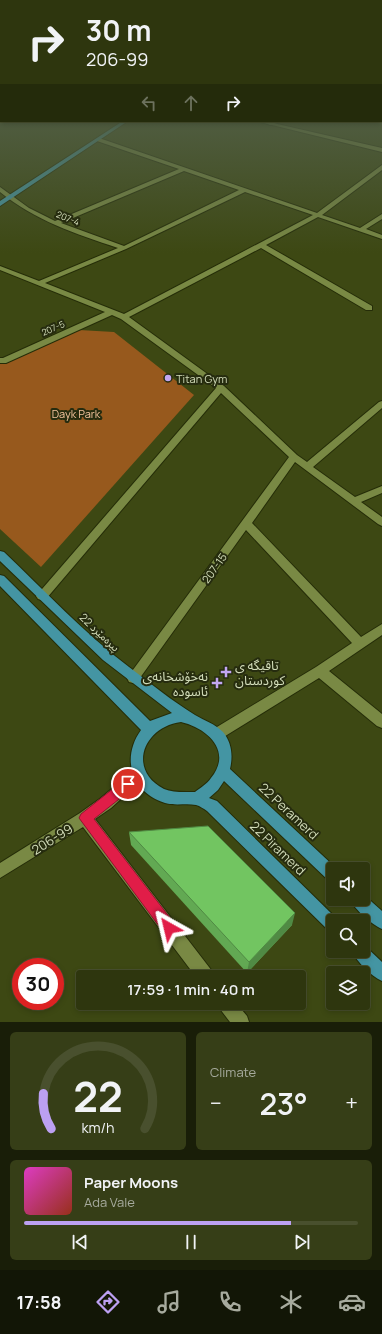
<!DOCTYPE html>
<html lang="en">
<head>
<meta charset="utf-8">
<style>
	body { margin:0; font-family:Manrope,"Noto Sans Arabic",sans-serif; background:#363e17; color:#f1f3f6; height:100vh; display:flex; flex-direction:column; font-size:15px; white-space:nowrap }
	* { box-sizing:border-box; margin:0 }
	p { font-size:13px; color:#a7ab9e }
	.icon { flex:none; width:22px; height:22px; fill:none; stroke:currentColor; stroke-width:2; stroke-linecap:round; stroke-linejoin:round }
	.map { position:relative; height:1022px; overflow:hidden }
	.sheet { display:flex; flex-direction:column; gap:10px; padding:10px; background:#191e08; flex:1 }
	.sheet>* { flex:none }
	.banner { position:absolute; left:0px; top:0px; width:382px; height:122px; box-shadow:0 2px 6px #0003,0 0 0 1px #49502e; background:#2e360e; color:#f1f3f6; overflow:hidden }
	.buttons { position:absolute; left:326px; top:862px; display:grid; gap:8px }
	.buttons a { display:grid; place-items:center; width:44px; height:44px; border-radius:4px; background:#2e360e; box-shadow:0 2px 6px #0003,0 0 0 1px #49502e; font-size:20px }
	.speed { position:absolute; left:12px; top:958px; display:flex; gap:8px; font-size:20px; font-weight:700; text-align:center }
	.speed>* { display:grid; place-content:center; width:52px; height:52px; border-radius:50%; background:#2e360e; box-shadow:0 2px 6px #0003,0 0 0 1px #49502e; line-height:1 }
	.speed .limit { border:6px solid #d22; background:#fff; color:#111 }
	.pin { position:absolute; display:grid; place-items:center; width:34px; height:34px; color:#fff; margin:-17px; border:2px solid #fff; border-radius:50%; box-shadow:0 1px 4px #0007 }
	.me { position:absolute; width:44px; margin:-22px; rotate:323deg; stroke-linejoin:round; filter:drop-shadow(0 0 3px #0008) }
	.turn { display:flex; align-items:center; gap:14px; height:84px; padding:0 20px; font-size:18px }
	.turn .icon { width:52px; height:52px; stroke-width:2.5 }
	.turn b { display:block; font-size:28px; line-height:34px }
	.lanes { display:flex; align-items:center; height:38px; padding:0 20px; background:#0003; justify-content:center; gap:20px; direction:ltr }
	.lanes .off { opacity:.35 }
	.big { font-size:30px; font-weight:600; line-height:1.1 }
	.sheet .card { flex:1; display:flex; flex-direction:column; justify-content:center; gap:6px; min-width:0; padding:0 14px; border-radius:6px; background:#363e17 }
	.sheet .dial { align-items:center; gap:0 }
	.dial svg { height:104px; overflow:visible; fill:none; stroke:#49502e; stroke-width:7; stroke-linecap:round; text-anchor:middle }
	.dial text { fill:#f1f3f6; stroke:none }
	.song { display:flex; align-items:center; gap:12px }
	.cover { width:48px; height:48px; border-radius:6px; background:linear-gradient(135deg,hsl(310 70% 55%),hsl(10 70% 35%)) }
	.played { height:4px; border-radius:2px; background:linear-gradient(90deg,#bca0f2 80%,#49502e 80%) }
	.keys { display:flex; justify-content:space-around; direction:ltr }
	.heat { display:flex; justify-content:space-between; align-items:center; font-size:22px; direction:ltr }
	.sheet .tiles { flex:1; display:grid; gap:10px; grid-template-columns:1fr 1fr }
	.card:last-child { grid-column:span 2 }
	.trip { position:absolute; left:76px; top:970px; width:230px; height:40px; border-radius:4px; background:#2e360e; box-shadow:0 2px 6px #0003,0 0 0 1px #49502e; font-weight:600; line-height:40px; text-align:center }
	.menu { display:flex; height:64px; justify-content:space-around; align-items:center; background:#121606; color:#a7ab9e }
	.menu .icon { width:28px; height:28px }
	.menu .on { color:#bca0f2 }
	.menu b { font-size:18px; color:#f1f3f6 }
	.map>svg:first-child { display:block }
	.green { fill:#97591d }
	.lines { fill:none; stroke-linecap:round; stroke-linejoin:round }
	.street-casing { stroke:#252d08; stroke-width:2 }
	.secondary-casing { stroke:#252d08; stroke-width:2 }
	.primary-casing { stroke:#252d08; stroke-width:2 }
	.street { fill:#798944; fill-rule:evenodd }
	.secondary { fill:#798944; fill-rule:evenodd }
	.primary { fill:#4495a3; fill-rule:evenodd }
	.wall { fill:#62a953 }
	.shaded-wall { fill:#508a44 }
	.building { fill:#72c561; stroke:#508a44 }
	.route { fill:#e11d48; stroke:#92132f }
	.poi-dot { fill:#c2a7f2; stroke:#262c0f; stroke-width:1.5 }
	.labels { text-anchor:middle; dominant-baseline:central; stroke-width:4; stroke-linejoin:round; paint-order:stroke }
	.far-street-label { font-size:9px; fill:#d2dcb9; stroke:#262c0f }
	.poi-label { font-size:11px; fill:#d2dcb9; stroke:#262c0f; text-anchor:start }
	.park-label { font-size:11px; fill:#f2c29b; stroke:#262c0f }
	.street-label { font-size:11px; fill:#d2dcb9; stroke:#262c0f }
	.near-poi-label { font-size:13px; fill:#d2dcb9; stroke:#262c0f; text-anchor:start }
	.near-street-label { font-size:13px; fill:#d2dcb9; stroke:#262c0f }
</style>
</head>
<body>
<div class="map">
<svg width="382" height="1022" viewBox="0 0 382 1022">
	<rect width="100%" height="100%" fill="#3d4813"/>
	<path class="green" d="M79,330L114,332L194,395L41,567L0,529V362Z"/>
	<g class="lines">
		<defs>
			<path id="street" d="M381,119H382V122L379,121H381Z
				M275,121H283L270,125L268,124Z
				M99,138L317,213L382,165V170L322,215L360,228L382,214V219L366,229L382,235V239L318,217L266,245L372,306V310H366L261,248L129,317L224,386L297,455L307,462L379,402L382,401V408L313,467L355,497L382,486V493L361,502L382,517V526L378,524L295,462L252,523L361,637L382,624V635L329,671L382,714V728L377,726L319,678L222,738L217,740L212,738L211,734L212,730L316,667L352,643L246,530L137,682L133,683L129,682L127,678L289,457L221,393L46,599L42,600L38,599L36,596L216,388L121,319L112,315L6,363H0V358H3L105,312L0,270V266L39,281L118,248C76,234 34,220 0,192V187L29,208L55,221L179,169L97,141V139ZM184,171L239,190L124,246L61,223ZM245,192L313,215L124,314L45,283L126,249Z
				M139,768L144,770L146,774L144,778L111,808L95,819L212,971L214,977H196L83,827L0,878V863L80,813L101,798L134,770Z
				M218,1003H236L247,1016L249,1022H230L220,1009Z"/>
			<path id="secondary" d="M256,121H264L382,148V152Z"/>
			<path id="primary" d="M123,121H128L0,206V201Z
				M0,551L4,552C45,591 84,633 129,667C150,683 172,701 195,715C205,721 214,723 223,732C232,743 233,756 230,769L337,869H333V882L328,880L224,781L218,790L209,798L217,801L338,920L339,921H333V933L328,930L207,811C204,809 200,806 196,805C186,803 176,806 165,803C131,792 121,758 141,730L0,586V575L4,576L150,721L172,713L103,660L0,561ZM181,722C207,728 233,751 211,778C207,784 200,788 195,792C185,792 173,793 164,789C127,770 143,727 181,722Z
				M363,894L382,911V929C371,924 355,910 350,899H363Z
				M363,944L382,962V981C371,976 357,962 352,951H363Z"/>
		</defs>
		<use href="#street" class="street-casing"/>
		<use href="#secondary" class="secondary-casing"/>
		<use href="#primary" class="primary-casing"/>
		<use href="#street" class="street"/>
		<use href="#secondary" class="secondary"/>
		<use href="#primary" class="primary"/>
	</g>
	<path class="wall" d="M129,832L292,925L247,973L131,845Z"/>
	<path class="shaded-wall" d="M295,913L292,925L247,973L249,962Z"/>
	<path class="building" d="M208,826L295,913L249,962L129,832Z"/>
	<linearGradient id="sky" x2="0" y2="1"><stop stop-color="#22280a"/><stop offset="0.43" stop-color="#515e44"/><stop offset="1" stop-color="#515e44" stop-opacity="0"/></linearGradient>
	<rect width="382" height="253" fill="url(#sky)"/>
	<path class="route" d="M128,778L133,780L134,784L133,788L94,819L174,923L176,928L174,933L169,935L164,933L79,818L81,814L124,780Z"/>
	<g class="poi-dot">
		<circle cx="168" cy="378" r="4"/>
		<path d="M224 666h4v4h4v4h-4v4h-4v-4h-4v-4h4z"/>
		<path d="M215 677h4v4h4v4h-4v4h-4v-4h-4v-4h4z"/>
	</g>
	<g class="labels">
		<g class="far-street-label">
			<text transform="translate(68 218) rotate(22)">207-4</text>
			<text transform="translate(53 328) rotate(-24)">207-5</text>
		</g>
		<g class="poi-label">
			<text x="176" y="378">Titan Gym</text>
		</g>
		<g class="park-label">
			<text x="76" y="413">Dayk Park</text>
		</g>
		<g class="street-label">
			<text transform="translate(214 568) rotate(-54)">207-15</text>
			<text transform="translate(100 632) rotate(43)">22 پیرەمێرد</text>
		</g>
		<g class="near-poi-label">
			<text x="235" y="665">تاقيگه ى<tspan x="235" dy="15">كوردستان</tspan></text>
			<text x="208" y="676" text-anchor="end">نەخۆشخانەی<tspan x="208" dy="15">ئاسودە</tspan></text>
		</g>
		<g class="near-street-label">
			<text transform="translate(289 811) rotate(43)">22 Peramerd</text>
			<text transform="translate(52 839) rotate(-32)">206-99</text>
			<text transform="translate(278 848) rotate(44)">22 Piramerd</text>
		</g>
	</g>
</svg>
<div class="buttons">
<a><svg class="icon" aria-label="sound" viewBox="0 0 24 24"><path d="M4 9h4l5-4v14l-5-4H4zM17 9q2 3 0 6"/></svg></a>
<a><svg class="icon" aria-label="search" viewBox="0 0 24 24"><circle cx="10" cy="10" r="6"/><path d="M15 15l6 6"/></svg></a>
<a><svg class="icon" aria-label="layers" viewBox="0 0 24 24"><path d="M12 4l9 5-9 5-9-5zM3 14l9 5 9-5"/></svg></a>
</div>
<div class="speed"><div class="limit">30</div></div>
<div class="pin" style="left:128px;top:784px;background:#d93025"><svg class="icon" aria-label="arrive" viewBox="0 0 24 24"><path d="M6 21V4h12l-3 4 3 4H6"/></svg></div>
<svg class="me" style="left:169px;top:928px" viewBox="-20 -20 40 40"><path d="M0-17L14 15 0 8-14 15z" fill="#e11d48" stroke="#fff" stroke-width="4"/></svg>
<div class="trip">17:59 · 1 min · 40 m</div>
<div class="banner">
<div class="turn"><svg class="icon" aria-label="right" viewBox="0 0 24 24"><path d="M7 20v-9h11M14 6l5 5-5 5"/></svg><div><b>30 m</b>206-99</div></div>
<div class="lanes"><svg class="icon off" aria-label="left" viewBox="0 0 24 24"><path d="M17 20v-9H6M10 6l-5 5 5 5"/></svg><svg class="icon off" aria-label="ahead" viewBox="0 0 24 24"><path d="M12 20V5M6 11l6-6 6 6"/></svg><svg class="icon" aria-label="right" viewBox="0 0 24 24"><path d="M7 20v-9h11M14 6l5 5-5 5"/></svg></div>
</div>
</div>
<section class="sheet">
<div class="tiles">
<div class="card dial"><svg viewBox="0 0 100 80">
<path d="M14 69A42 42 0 1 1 86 69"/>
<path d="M14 69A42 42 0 0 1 8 42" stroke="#bca0f2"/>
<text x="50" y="56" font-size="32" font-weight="700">22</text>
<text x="50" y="72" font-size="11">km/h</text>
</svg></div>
<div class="card"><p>Climate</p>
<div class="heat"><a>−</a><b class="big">23°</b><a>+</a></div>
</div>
<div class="card">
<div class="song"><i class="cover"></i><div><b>Paper Moons</b><p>Ada Vale</p></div></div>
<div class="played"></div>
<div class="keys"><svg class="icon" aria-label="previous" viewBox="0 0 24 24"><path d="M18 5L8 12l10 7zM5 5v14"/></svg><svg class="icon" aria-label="pause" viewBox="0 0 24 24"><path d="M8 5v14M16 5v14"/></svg><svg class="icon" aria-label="next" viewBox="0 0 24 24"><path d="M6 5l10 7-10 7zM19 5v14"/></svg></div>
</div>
</div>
</section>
<nav class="menu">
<b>17:58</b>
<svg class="icon on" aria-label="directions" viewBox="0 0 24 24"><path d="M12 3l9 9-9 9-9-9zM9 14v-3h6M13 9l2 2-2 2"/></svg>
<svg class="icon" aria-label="music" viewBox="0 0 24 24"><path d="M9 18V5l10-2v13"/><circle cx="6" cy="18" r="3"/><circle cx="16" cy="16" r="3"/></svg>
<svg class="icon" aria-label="phone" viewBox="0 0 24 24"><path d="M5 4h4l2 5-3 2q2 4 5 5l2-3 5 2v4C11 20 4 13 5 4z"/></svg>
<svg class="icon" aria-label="climate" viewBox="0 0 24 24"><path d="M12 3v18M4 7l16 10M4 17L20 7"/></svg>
<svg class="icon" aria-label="car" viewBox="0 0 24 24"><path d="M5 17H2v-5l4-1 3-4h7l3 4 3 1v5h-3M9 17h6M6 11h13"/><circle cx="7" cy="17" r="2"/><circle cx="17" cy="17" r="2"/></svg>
</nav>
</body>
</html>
